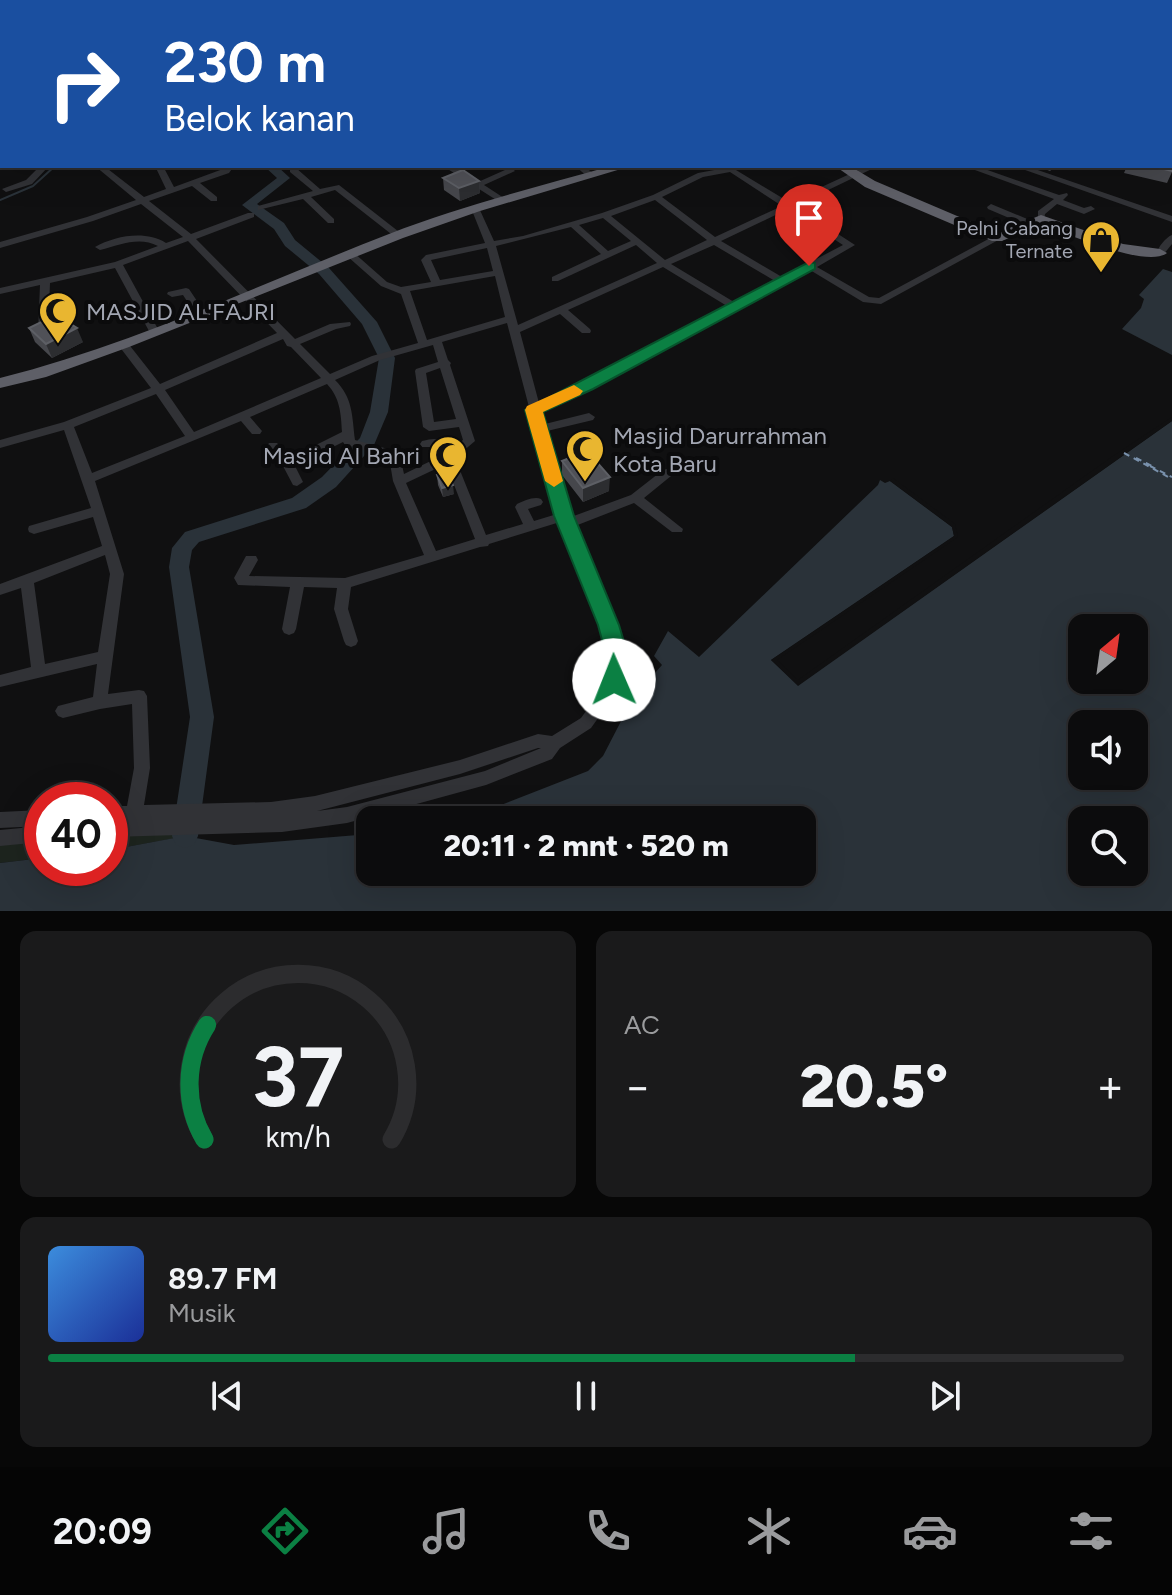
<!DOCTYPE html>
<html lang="id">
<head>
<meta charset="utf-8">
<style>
	body { margin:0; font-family:Figtree,sans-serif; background:#1a1a1b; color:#f1f3f6; height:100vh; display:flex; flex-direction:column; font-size:30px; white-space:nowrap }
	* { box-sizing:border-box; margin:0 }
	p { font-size:26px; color:#9a9b9d }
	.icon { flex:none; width:44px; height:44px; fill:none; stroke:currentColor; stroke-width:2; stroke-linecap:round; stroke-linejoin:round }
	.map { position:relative; height:911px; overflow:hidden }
	.drawer { display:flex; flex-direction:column; gap:20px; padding:20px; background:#070707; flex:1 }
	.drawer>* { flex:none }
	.banner { position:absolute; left:0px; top:0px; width:1172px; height:168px; box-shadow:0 8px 32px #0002,0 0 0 2px #2c2c2e; background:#1a4fa0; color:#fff; overflow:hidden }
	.needle { width:52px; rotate:29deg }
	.fabs { position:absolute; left:1068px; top:614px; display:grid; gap:16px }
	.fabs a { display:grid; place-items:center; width:80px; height:80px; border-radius:16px; background:#0c0c0d; box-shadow:0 8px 32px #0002,0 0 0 2px #2c2c2e; font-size:40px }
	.speed { position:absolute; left:24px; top:782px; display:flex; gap:16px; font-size:40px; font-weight:700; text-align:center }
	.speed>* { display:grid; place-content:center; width:104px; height:104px; border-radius:50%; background:#0c0c0d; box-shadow:0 8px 32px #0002,0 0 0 2px #2c2c2e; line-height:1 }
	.speed .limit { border:12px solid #d22; background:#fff; color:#111 }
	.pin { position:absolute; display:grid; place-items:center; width:68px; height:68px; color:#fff; margin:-82px -34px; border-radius:50% 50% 50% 0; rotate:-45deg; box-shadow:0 0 8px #0007 }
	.pin .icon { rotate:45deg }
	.me { position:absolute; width:88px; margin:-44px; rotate:359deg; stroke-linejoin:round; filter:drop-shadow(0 0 6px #0008) }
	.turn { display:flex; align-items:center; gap:28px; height:168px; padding:0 32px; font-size:36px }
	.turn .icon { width:104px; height:104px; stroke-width:2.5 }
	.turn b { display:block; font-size:56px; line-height:68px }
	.big { font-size:60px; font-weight:800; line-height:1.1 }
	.drawer .tile { flex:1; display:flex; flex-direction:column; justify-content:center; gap:12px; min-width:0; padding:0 28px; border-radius:16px; background:#1a1a1b }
	.drawer .dial { align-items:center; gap:0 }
	.dial svg { height:208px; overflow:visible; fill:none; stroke:#2c2c2e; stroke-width:7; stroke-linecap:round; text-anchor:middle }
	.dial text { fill:#f1f3f6; stroke:none }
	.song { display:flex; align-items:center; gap:24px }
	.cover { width:96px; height:96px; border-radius:12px; background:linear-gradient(135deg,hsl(210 70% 55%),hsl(230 70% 35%)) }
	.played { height:8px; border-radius:4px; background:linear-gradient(90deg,#0b8043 75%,#2c2c2e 75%) }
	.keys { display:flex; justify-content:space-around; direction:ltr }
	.heat { display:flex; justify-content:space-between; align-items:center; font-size:44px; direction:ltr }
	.drawer .tiles { flex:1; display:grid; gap:20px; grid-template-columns:1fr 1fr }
	.tile:last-child { grid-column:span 2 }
	.trip { position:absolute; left:356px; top:806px; width:460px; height:80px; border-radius:16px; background:#0c0c0d; box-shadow:0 8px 32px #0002,0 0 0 2px #2c2c2e; font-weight:800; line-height:80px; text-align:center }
	.tab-bar { display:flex; height:128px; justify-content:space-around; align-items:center; background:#050505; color:#9a9b9d }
	.tab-bar .icon { width:56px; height:56px }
	.tab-bar .current { color:#0b8043 }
	.tab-bar b { font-size:36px; color:#f1f3f6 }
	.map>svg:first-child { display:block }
	.green { fill:#1d241e }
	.water { fill:#2a3239; fill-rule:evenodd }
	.pier { fill:#101011 }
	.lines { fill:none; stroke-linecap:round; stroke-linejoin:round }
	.stream { stroke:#2a3239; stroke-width:2 }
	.river { fill:#2a3239; fill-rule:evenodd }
	.ferry { stroke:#7991ac; stroke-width:2; stroke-dasharray:6 5; stroke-linecap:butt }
	.minor { fill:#313236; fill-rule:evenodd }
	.highway { fill:#5e5f67; fill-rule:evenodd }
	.wall { fill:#46474c }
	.shaded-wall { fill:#2c2d30 }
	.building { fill:#505157; stroke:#5d5f65; stroke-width:2 }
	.route { fill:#0b8043; stroke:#07532c; stroke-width:2 }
	.slow { fill:#f59e0b }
	.labels { text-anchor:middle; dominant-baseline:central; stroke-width:8; stroke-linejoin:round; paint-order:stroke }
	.far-poi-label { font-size:20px; fill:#a2a6b2; stroke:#0b0b0c; text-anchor:end }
	.poi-label { font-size:24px; fill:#a2a6b2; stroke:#0b0b0c; text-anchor:start }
</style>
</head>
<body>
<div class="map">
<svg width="1172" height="911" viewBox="0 0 1172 911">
	<rect width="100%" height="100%" fill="#101011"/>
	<path class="green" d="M175,832L181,837L110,850V835Z
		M42,840V858L0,863V843Z"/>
	<path class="water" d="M1163,269L1172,272V355L1122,329L1141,308L1144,299L1139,295Z
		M1172,421V911H0V863L42,858V868H110V850L185,836L234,845L370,834V872H802V820H454L486,811L588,771L603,756L633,698L662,665L654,656L668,631L699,657L878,485L880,480L885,483L890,481L952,527L954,536L771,660L798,685ZM1082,628H1134V680H1082ZM1082,724H1134V776H1082ZM1082,820H1134V872H1082Z"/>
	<path class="pier" d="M1172,417V421L798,686L771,660L954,536L952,527L890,481L893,478L955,524L958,537L777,660L798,680L1113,456Z"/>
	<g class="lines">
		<path class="stream" d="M0,200L33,186L55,166"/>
		<path class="river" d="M333,0H343L331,2Z
			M264,166H277L290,178L257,204L284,223L295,240L329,268L377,322L395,358L388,412L374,445L336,487L306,508L199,542L192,550L189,567L214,717L198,836L194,845L185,848L176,845L172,836L190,717L169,567L172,548L185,532L292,498L322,477L360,438L370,412L379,358L362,324L319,274L285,246L274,229L242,205L277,178Z"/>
		<path class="ferry" d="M1124,453L1172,479
			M1136,458L1152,466
			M1150,466L1172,477"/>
		<path class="minor" d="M30,0H37L39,2H32Z
			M83,0H89L91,2H85Z
			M356,0H362L364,2H358Z
			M404,0H410L412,2H406Z
			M451,0H458L460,2H453Z
			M567,0H575L577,2H569Z
			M807,0H815L813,2H805Z
			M1037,0H1043L1042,2H1036Z
			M1101,0H1107L1106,2H1100Z
			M1125,0H1137L1141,2H1129Z
			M1170,6L1172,7V11L1170,10Z
			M1172,18V22L1170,23V19Z
			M0,24H2V28H0Z
			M1170,37L1172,38V42L1170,41Z
			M0,40H2V45H0Z
			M0,60H2V69H0Z
			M1170,75H1172V79H1170Z
			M1170,108H1172V113H1170Z
			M0,148H2V153H0Z
			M40,166H49L32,184L6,192L2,189L26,180Z
			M95,166H104L144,197L166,189L155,166H163L174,187L223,169L226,166H234L229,173L200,183L217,197V201H211L192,186L149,201L191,234L248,213H254V217L196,239L295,339L330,324L350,322L351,324L350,326L336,329L300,344L330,374L372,356L418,343L401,294L381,286L347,256V252H353L387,282L401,287L431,282L421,260L426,255L485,243L471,208L475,205L479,208L494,241L523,236L602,213L653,195L698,173L731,167L789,202L867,166H878L795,206L855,245L817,267L869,297L879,298L994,236L997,235L1002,238L881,304L863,302L810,270L591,387L541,411L545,424L589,413L595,417L593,420L547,431L571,517L631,495L663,470L667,469L673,473L671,476L644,498L683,529L682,532H672L634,503L575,526L616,625L624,655L614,696L591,728L560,748L552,759L486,785L347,823L282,832L110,837V806H127L134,768L132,704L100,709L63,718L58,716L55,711L58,706L93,697L97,664L0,687V675L31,667L21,588L0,595V584L102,546L93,517L34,534L29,532L28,529L29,526L91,508L64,430L0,448V440L64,422L151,388L119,346L118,344L119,342H127L160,384L277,333L188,241L123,265L159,331L158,333H150L149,331L115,268L50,283L48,333L47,335H39L38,333L40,285L0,294V288L115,262L158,246C139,236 120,245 100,250L95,247C115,236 145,230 166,243L183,237L141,204L93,221L0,248V242L87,217L136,200ZM730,172L782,206L715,237L662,197L703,177ZM655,200L707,240L665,260L611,216ZM788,209L843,245L782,277L721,241ZM603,218L631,241L608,251L579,225ZM571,227L601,254L552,277V281H558L636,245L657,263L518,325L496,246ZM714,245L775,281L734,302L671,264ZM487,248L493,271L440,280L431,260ZM663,267L727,306L583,383L539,403L520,332L560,314L582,333H590L591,331L590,329L568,310ZM495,276L505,317L427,340L410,291ZM507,323L529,407L527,410C538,423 551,491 557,514L534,521L528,509L541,505L543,502L541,499C534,496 524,501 517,504L515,507L523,524L486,535L455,458L475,441L450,365L451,363L448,360L442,342ZM283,339L287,346L291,347L321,378L194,432L165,390ZM433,345L438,362L416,369L415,371L423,427L429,431L459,427L463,440L450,450C439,438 438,437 422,441L420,444L422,447H433L441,456L404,474L399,452L355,440C352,415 353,398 335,380L380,360ZM440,368L456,419L434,422L426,373ZM327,384C340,398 341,413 342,432L290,458L277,443H269L267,446L283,466L293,485L297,486L303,482L295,466L343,442L345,445L389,457L393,481L424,555L345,578L249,576L258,560L256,556H246L234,578L238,585L290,587L282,629L284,633L289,635L294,633L296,629L304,587L337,588L334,609L344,641L346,645L351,647L356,645L358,641L348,609L351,587L480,547L488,546L489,544L560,522L602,625L610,655L602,689L581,718L552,736L538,734L460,760L315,796L271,802L144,805L150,768L147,696L144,691L139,690L108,694L124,574L95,481L241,421L252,434H260L262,431L250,417ZM156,394L185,436L92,473L74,427ZM446,464L475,539L436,551L406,483ZM105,555L110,574L98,652L45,664L34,583ZM538,748H541L485,771L347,807L317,811L460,774Z
			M443,166H453L478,182L505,170L501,166H510L515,171L484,185L504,198L505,200L501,203Z
			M575,166H584L595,175L588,177Z
			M931,166H939L940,167L936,169Z
			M964,166H976L1059,195L1067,193L1068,195L1063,200L1084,208L1091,206L1095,209L1084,214L1057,204L1045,214L1044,221H1038V211L1054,199Z
			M1014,166H1026L1172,216V222Z
			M290,168H296L320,189L339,185L403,235L398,238L395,237L335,190L311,197L334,219V223H328L303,199L258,210V206L313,191L290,172Z
			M991,204L1032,221L1034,223L1032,225H1026L988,209L987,207Z
			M1172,235V244L1163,255H1157C1156,249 1166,237 1172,235Z
			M186,288L189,289L205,313L204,315H196L183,295L172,297L167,294L168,292Z
			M42,810V826L0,828V812Z
			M42,826V842L0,846V830Z"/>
		<path class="highway" d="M996,0H1006L995,2Z
			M611,166H631L480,211L403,238L129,347L46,377L0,388V378C131,345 263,283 389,234C461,206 537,187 611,166Z
			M835,166H850L875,181L997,233L1041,215L1123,244L1160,249L1167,253C1147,269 1066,233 1041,224L1002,241H992L865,187Z"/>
	</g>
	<path class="wall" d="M1172,165V172L1167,183L1124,173L1127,166H1170Z
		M1037,166H1055L1050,171Z
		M443,178L479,181L480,193L460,201L444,190Z
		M29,328L83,342L52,358L35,342Z
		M562,461L609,491L583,502L562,475Z
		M437,475L454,494L443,497L438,485Z"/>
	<path class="shaded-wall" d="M479,181L480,193L460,201L459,188Z
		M77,328L83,342L52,358L46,344Z
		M610,477L609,491L583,502V488Z
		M453,485L454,494L443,497L442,488Z"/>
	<path class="building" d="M1170,164L1172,165V171L1152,166H1170Z
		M463,170L479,181L459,188L443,178Z
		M56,315L77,328L46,344L29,328Z
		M587,451L610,477L583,488L562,461Z
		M448,472L453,485L442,488L437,475Z"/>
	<path class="route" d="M809,262L815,263V269L593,389L543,412L574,516L619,625L628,655L622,687L614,690L606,687L603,680L606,655L598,625L554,516L525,410Z"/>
	<path class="slow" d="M574,385L583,391L580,395L543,412L563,481L554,487L545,481L525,410L527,406Z"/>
	<defs>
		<symbol id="shop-pin" viewBox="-11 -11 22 30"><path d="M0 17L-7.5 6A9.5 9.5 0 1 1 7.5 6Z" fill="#e9b630" stroke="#0b0b0c"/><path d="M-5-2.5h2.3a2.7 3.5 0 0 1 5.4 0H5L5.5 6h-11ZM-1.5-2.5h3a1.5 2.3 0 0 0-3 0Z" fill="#111"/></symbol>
		<symbol id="mosque-pin" viewBox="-11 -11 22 30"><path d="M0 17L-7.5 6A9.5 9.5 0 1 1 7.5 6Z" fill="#e9b630" stroke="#0b0b0c"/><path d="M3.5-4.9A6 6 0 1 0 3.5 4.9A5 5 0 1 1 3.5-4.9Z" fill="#111"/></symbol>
	</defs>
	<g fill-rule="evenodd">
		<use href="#shop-pin" x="1079" y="218" width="44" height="60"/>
		<use href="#mosque-pin" x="36" y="289" width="44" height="60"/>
		<use href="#mosque-pin" x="563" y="427" width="44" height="60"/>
		<use href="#mosque-pin" x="426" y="433" width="44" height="60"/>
	</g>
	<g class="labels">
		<g class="far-poi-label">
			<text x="1073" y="228">Pelni Cabang<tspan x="1073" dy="23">Ternate</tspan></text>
		</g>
		<g class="poi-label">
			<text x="86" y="311">MASJID AL'FAJRI</text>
			<text x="613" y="435">Masjid Darurrahman<tspan x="613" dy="28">Kota Baru</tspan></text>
			<text x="420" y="455" text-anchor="end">Masjid Al Bahri</text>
		</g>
	</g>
</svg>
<div class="fabs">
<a><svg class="needle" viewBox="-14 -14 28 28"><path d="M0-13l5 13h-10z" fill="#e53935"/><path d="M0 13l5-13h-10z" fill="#9a9b9d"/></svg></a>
<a><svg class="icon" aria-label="sound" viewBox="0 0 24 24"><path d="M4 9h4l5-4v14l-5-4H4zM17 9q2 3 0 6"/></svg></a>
<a><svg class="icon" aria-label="search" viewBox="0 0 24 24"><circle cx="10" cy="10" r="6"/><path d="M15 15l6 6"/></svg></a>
</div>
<div class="speed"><div class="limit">40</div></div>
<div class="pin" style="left:809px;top:266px;background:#d93025"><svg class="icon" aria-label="arrive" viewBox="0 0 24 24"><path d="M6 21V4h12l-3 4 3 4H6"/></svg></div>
<svg class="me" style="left:614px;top:680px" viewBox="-20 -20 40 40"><circle r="19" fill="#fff"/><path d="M0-13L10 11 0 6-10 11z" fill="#0b8043"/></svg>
<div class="trip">20:11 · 2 mnt · 520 m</div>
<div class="banner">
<div class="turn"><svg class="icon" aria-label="right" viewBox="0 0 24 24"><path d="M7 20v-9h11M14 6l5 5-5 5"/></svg><div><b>230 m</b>Belok kanan</div></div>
</div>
</div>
<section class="drawer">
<div class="tiles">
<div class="tile dial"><svg viewBox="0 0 100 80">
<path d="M14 69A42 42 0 1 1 86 69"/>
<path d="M14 69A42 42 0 0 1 15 25" stroke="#0b8043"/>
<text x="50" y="56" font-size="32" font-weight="700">37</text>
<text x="50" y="72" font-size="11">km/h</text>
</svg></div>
<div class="tile"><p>AC</p>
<div class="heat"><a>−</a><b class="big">20.5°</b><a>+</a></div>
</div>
<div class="tile">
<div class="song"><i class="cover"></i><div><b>89.7 FM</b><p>Musik</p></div></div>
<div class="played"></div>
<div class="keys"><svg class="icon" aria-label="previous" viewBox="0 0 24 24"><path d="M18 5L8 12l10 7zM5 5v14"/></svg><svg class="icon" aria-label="pause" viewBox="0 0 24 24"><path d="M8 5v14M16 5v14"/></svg><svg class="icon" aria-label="next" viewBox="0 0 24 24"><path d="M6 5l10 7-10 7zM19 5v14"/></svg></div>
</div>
</div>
</section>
<nav class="tab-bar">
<b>20:09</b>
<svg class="icon current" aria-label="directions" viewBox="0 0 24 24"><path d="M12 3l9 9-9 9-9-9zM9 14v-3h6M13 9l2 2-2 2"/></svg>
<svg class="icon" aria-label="music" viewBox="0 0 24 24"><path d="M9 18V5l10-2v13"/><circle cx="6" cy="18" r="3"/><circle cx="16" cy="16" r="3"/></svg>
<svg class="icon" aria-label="phone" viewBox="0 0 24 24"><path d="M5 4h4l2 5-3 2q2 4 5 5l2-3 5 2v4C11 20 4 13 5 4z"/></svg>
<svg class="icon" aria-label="climate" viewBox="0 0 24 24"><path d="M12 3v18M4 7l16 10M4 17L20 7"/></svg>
<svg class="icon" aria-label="car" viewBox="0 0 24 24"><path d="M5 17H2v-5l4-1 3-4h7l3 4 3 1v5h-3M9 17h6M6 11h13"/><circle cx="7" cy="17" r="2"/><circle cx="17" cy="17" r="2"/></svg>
<svg class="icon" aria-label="filters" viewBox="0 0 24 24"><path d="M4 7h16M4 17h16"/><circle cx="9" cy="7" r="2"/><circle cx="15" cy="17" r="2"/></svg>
</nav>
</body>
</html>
